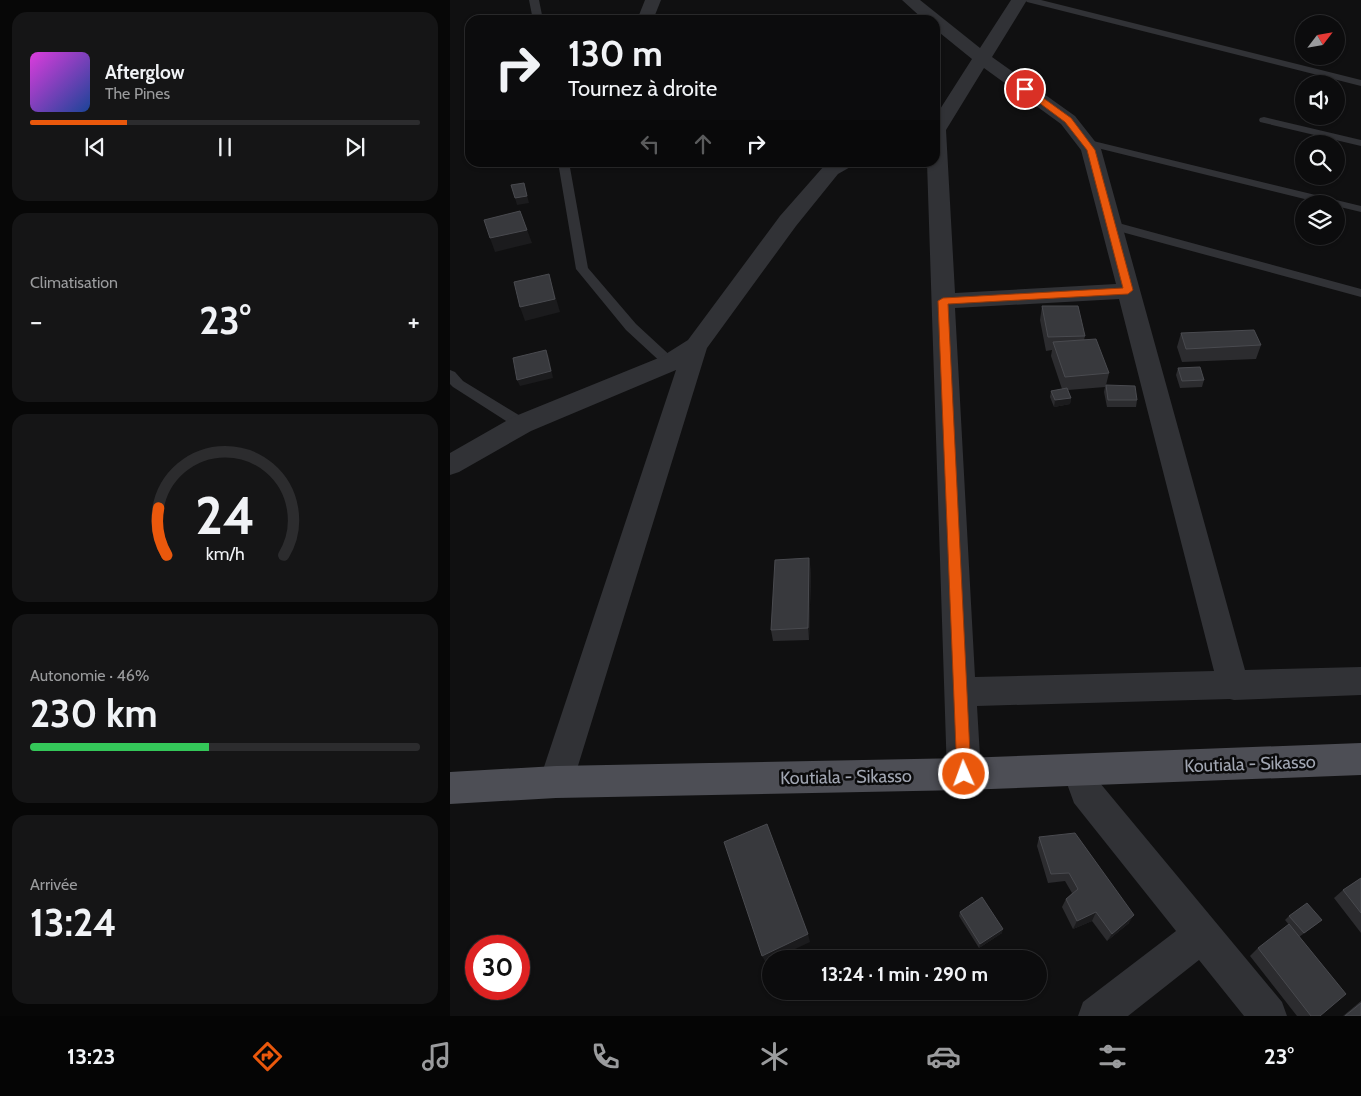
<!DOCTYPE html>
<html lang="fr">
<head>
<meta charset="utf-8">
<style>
	body { margin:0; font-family:Cabin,sans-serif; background:#151516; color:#f1f3f6; height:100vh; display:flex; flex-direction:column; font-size:19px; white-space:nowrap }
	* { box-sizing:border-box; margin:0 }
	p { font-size:16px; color:#9a9b9d }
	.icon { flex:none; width:28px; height:28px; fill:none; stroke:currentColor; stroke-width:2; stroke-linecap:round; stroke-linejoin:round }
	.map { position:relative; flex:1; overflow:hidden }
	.side { display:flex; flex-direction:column; gap:12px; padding:12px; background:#070707; width:450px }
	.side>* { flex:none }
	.hud { position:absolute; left:15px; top:15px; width:475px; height:152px; border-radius:15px; box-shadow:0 1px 4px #0004,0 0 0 1px #2c2c2e; background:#0c0c0d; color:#f1f3f6; overflow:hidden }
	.needle { width:32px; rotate:59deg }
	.controls { position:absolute; left:845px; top:15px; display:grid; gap:10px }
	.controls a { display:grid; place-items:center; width:50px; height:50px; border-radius:50%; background:#0c0c0d; box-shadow:0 1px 4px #0004,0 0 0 1px #2c2c2e; font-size:25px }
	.speed { position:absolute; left:15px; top:935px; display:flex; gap:10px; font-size:25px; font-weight:700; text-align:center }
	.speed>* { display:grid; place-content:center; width:65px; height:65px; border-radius:50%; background:#0c0c0d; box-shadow:0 1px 4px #0004,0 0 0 1px #2c2c2e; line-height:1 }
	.speed .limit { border:8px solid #d22; background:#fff; color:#111 }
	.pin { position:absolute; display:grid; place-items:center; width:42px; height:42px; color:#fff; margin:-21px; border:2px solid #fff; border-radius:50%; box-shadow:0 1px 5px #0007 }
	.me { position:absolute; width:55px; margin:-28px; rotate:358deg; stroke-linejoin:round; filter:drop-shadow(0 0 4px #0008) }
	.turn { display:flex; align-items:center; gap:18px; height:105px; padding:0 20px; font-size:22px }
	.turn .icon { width:65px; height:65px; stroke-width:2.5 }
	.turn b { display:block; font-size:35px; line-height:42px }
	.lanes { display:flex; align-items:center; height:48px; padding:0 20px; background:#0003; justify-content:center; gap:25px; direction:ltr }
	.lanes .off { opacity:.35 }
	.big { font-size:38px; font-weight:700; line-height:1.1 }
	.side .card { flex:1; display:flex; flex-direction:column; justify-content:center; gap:8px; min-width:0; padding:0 18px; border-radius:15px; background:#151516 }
	.side .dial { align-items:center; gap:0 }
	.dial svg { height:130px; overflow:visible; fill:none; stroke:#2c2c2e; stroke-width:7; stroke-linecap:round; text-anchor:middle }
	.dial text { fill:#f1f3f6; stroke:none }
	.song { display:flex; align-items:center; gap:15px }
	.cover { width:60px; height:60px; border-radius:8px; background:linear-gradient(135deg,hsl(300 70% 55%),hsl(220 70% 35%)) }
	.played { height:5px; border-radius:2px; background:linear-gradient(90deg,#ea580c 25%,#2c2c2e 25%) }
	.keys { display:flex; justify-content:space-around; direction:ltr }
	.heat { display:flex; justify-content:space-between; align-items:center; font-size:28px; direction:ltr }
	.charge { height:8px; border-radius:4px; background:linear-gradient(90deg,#34c759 46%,#2c2c2e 0) }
	.trip { position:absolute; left:312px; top:950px; width:285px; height:50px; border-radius:25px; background:#0c0c0d; box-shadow:0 1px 4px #0004,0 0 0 1px #2c2c2e; font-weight:700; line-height:50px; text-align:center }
	.menu { display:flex; height:80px; justify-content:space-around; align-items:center; background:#050505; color:#9a9b9d }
	.menu .icon { width:35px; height:35px }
	.menu .active { color:#ea580c }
	.menu b { font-size:22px; color:#f1f3f6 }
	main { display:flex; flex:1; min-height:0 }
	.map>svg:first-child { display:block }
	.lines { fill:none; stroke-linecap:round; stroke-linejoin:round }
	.service { fill:#313236; fill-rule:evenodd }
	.minor { fill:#313236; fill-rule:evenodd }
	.primary { fill:#4d4e55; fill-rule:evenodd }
	.wall { fill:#2c2c2f }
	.shaded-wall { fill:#1b1b1d }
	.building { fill:#38393d; stroke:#494a4f }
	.route { fill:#ea580c; stroke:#983908 }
	.labels { text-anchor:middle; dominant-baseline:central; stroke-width:5; stroke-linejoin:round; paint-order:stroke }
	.near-street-label { font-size:18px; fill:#a1a6b2; stroke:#0b0b0c }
</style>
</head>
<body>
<main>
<section class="side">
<div class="card">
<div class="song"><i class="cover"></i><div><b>Afterglow</b><p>The Pines</p></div></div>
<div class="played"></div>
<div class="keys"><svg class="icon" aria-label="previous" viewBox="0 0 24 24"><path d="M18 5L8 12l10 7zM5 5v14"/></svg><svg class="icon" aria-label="pause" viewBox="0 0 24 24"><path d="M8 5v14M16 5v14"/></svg><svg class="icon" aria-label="next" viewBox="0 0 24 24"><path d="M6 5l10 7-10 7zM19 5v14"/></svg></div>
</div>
<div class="card"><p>Climatisation</p>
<div class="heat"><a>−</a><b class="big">23°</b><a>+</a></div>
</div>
<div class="card dial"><svg viewBox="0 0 100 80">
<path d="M14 69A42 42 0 1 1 86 69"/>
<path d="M14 69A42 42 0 0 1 9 40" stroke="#ea580c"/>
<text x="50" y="56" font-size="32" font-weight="700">24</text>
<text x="50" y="72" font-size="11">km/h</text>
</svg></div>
<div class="card"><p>Autonomie · 46%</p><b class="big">230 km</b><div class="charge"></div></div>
<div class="card"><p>Arrivée</p><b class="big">13:24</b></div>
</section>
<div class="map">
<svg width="911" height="1016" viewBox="0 0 911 1016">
	<rect width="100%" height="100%" fill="#101011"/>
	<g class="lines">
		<path class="service" d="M79,0H89L93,20H83Z
			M575,0H591L911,80V86L577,2Z
			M814,117L911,140V146L810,122L809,120L810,118Z
			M635,139L911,206V212L886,206V204H875L631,144L630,142Z
			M108,162H119L138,268L186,324L225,360L227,363L225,366H215L176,330L126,269Z
			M661,221L911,289V297L657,228L655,225L657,222Z
			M0,370L5,372L13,381L77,420L79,424L77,428L72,429L67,428L3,387L0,384Z"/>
		<path class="minor" d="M195,0H211L203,20H187Z
			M452,0H470L530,48L561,0H577L542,57L625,116L651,149L795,670L911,667V695L784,700L780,699L527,706L531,774L526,785L514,790L502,785L497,774L477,162H485V117L522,59L485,29V20H474ZM534,68L611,124L631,150L666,284L505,293L496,130ZM669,299L764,671L525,677L505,308Z
			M380,162H405L402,166L388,174L346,226L257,348L123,782L118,793L106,798L94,793L89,782L226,370L81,431L9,472L0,475V453L63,417L211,357L238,340L330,216L374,166Z
			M629,754L641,759L650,783L832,1002L837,1016H794L749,960L678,1016H628L633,1002L726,931L624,803L612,770L617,759Z"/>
		<path class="primary" d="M911,743V775L514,790L106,798L0,804V772L106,766L514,758Z"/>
	</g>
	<path class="wall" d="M592,306L635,336L634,340L659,373L656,385L687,400L686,407H657L654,392L655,387L618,390L621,398L620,404L604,407L600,397L601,391L612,389L601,356L602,350L596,351L590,320Z
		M731,333L811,345L806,359L732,362L727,347Z
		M728,368L754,380L752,387L730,388L726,375Z
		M361,570L359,640L323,641L321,630Z
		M589,837L679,923L657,941L642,921L623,929L612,907L616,899L622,893L615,881L598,883L587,846Z
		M911,878V933L884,898L893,890Z
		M510,912L552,933L529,948L509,916Z
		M839,916L867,924L849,937L870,1016H847L800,956L808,948L840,926L835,920Z
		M911,1001V1016H893Z"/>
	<path class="shaded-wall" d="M74,183L79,203L67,205L65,198Z
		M70,211L82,243L45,252L40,238Z
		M99,274L110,312L75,321L70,307Z
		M96,350L99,357L103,378L70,386L67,380Z
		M621,398L620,404L604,407L605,400Z
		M359,558L361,570L359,640L358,628Z
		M646,912L642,921L623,929L627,921Z
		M684,915L679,923L657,941L662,934Z
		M553,929L552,933L529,948L530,944Z
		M358,934L360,942L324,959H321V960L316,963L312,956Z"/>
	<path class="building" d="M74,183L77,196L65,198L61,185Z
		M70,211L77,230L40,238L34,220Z
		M99,274L105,299L70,307L64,282Z
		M592,306H628L635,336L598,337Z
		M804,330L811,345L736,349L731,333Z
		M646,339L659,373L615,377L603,342Z
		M96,350L101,371L67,380L63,358Z
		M750,367L754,380L732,381L728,368Z
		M656,385L685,386L687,400H658Z
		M617,388L621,398L605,400L601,391Z
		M359,558L358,628L321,630L325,560Z
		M317,824L358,934L312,956L274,842Z
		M625,833L684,915L662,934L646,912L627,921L616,899L628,889L619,873L601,874L589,837Z
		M911,878V913L893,890Z
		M532,897L553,929L530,944L510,912Z
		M857,903L872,920L854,933L839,916Z
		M839,924L896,994L870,1016H861L808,948Z
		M911,1003V1016H895Z"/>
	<path class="route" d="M572,87H578L621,118L645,150L683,290L678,294L498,304L521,774L519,779L514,781L509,779L507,774L488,301L493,298L673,288L637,150L615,122L572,90Z"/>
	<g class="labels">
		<g class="near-street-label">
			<text transform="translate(800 764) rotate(-2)">Koutiala - Sikasso</text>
			<text transform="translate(396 777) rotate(-1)">Koutiala - Sikasso</text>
		</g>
	</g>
</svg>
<div class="controls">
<a><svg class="needle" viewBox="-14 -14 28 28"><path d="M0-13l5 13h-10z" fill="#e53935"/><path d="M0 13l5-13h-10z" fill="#9a9b9d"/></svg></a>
<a><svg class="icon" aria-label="sound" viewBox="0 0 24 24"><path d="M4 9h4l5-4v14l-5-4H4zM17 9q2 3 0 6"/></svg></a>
<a><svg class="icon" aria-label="search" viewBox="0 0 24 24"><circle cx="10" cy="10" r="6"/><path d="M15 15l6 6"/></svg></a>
<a><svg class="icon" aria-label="layers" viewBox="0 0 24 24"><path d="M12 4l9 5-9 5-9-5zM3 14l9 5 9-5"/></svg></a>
</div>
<div class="speed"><div class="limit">30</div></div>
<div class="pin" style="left:575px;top:89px;background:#d93025"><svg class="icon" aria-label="arrive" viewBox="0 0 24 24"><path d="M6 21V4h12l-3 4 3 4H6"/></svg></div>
<svg class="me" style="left:514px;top:774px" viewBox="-20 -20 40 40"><circle r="17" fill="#ea580c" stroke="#fff" stroke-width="3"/><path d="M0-11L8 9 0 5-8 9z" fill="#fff"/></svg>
<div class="trip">13:24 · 1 min · 290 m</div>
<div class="hud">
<div class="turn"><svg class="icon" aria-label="right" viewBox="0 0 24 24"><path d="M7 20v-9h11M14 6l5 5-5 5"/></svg><div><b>130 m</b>Tournez à droite</div></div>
<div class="lanes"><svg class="icon off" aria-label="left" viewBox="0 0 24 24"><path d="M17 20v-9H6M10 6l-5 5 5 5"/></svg><svg class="icon off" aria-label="ahead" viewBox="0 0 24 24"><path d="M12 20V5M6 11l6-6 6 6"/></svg><svg class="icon" aria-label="right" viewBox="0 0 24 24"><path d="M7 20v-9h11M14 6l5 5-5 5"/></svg></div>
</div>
</div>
</main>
<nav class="menu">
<b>13:23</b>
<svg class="icon active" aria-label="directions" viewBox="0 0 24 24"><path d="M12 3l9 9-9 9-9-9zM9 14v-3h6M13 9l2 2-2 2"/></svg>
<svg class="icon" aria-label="music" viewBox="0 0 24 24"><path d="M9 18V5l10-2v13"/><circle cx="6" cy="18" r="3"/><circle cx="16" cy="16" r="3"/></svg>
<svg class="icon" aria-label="phone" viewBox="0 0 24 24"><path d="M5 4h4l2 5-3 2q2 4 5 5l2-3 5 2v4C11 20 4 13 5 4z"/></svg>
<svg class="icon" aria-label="climate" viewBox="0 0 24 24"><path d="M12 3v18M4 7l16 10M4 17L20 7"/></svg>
<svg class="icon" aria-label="car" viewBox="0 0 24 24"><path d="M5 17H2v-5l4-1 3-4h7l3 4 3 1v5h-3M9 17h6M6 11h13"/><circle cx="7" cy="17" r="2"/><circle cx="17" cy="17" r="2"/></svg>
<svg class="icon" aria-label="filters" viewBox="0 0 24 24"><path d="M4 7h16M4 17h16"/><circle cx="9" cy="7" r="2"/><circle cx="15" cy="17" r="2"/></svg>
<b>23°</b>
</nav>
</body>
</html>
